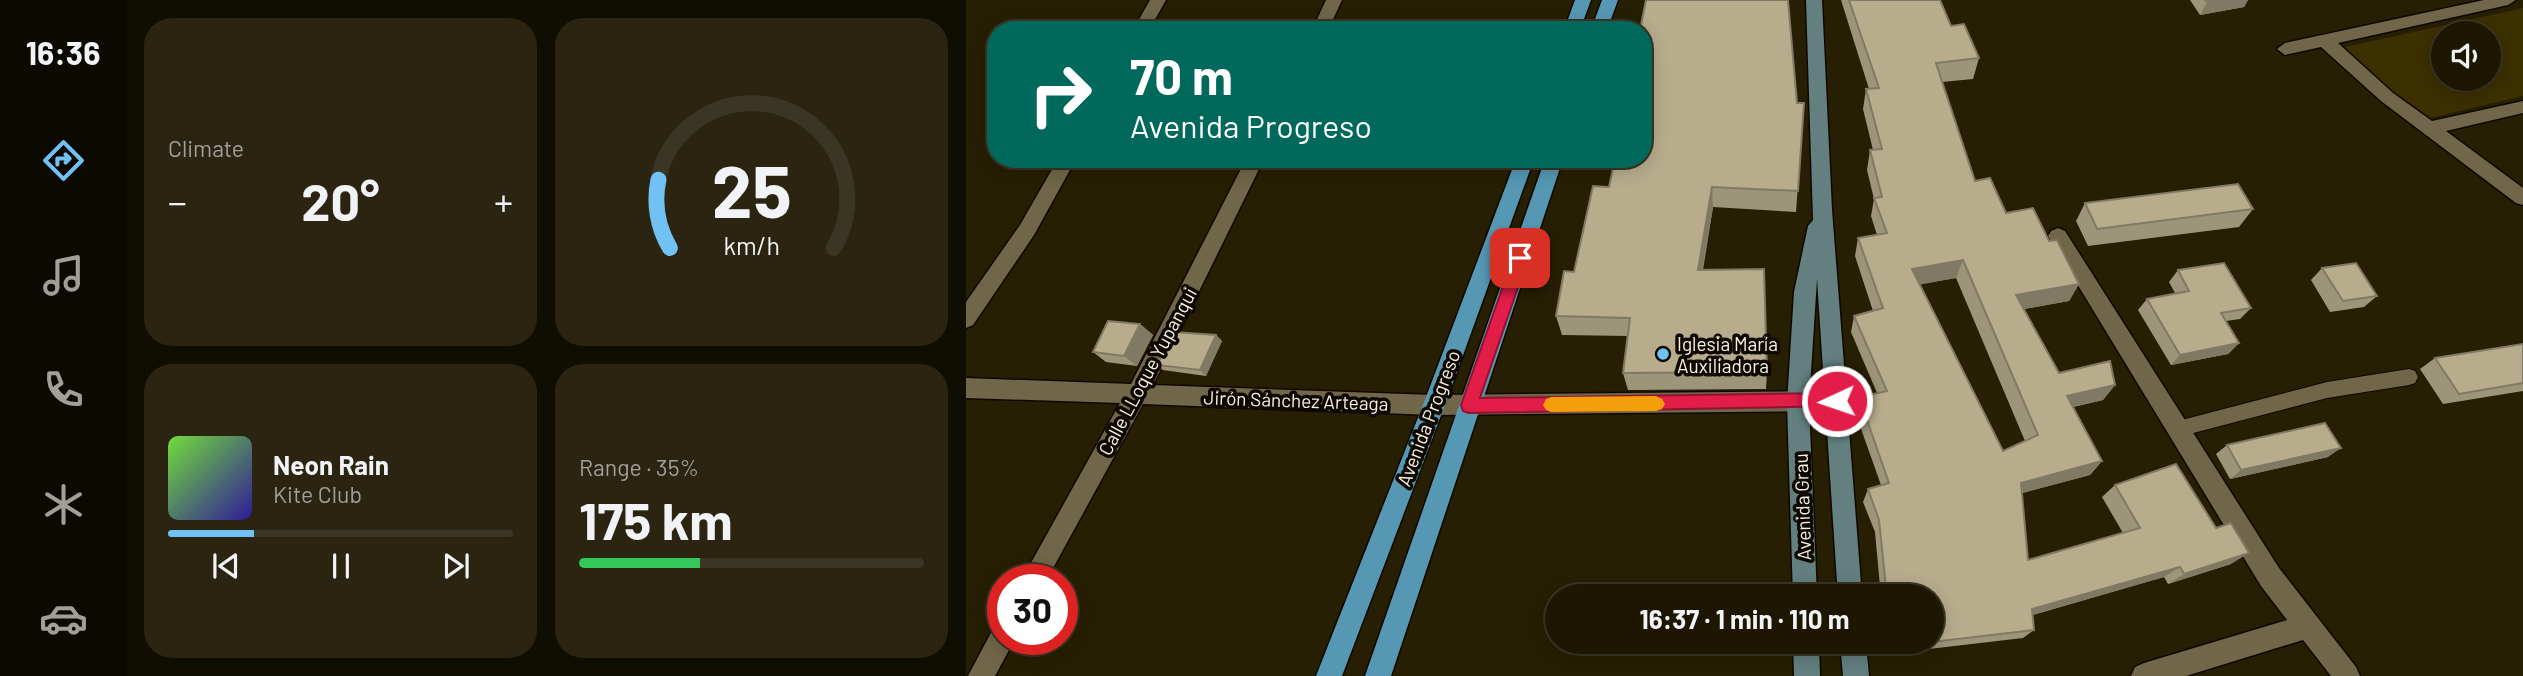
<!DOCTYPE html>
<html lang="en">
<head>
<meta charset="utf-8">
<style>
	body { margin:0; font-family:Barlow,sans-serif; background:#2a2411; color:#f1f3f6; height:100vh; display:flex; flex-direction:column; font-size:26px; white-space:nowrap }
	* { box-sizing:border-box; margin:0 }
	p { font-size:23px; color:#a09f99 }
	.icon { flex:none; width:38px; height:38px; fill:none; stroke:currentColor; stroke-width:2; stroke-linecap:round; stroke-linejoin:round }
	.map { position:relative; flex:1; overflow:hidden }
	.drawer { display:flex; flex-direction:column; gap:18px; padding:18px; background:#100d01; width:840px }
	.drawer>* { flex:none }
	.hud { position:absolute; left:21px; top:21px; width:665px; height:147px; border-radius:28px; box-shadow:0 4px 18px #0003,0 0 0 2px #3b3624; background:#00695c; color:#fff; overflow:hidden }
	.buttons { position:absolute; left:1465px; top:21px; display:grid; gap:14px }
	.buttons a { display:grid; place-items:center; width:70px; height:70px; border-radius:50%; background:#1d1702; box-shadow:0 4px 18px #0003,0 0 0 2px #3b3624; font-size:35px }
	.speed { position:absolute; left:21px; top:564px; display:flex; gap:14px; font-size:35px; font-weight:700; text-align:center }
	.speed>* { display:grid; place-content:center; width:91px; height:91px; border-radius:50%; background:#1d1702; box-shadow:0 4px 18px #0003,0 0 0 2px #3b3624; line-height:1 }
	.speed .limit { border:10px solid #d22; background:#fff; color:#111 }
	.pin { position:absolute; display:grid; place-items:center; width:60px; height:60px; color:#fff; margin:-30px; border-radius:14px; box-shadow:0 4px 10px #0006 }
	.me { position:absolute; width:77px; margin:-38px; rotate:267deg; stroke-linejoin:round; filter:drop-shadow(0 0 5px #0008) }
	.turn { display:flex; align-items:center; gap:24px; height:147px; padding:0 28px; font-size:32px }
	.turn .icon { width:91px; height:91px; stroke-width:2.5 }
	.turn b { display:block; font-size:49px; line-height:60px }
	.big { font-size:52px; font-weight:700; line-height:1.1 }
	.drawer .card { flex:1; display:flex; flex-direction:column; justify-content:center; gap:10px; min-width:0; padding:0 24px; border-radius:28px; background:#2a2411 }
	.drawer .dial { align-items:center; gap:0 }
	.dial svg { height:182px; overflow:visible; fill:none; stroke:#3b3624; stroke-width:7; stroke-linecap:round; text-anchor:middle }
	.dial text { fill:#f1f3f6; stroke:none }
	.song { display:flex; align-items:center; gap:21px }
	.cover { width:84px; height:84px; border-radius:10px; background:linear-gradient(135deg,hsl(100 70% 55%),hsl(250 70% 35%)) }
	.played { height:7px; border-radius:4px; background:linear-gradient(90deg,#71c1f5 25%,#3b3624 25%) }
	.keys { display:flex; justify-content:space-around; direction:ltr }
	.heat { display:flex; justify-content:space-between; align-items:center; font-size:38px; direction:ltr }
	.charge { height:10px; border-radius:5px; background:linear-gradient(90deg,#34c759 35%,#3b3624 0) }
	.drawer .tiles { flex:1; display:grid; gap:18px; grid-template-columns:repeat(2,1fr) }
	.trip { position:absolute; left:579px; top:584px; width:399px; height:70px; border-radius:35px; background:#1d1702; box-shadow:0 4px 18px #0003,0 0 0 2px #3b3624; font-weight:700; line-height:70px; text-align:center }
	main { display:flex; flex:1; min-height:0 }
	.dock { display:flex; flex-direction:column; width:126px; justify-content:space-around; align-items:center; background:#0c0901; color:#a09f99 }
	.dock .icon { width:49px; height:49px }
	.dock .current { color:#71c1f5 }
	.dock b { font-size:32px; color:#f1f3f6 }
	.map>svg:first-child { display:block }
	.green { fill:#3c2f00; fill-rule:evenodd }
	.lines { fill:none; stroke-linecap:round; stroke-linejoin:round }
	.lane-casing { stroke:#100800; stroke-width:2 }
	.street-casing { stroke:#100800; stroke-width:3 }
	.secondary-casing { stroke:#100800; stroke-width:3 }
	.primary-casing { stroke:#100800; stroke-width:3 }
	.lane { fill:#706649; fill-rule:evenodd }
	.street { fill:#706649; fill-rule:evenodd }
	.secondary { fill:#637f7f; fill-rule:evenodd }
	.primary { fill:#5698b4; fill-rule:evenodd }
	.wall { fill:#9d9579; fill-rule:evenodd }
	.shaded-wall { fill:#807963 }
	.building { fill:#b7ad8d; stroke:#807963; stroke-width:2; fill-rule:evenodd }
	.route { fill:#e11d48; stroke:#92132f; stroke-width:2 }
	.slow { fill:#f59e0b }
	.poi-dot { fill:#71c1f5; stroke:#0d0902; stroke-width:2.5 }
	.labels { text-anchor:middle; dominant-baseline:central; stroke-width:7; stroke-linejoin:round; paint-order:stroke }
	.poi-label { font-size:19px; fill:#f7f2e2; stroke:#0d0902; text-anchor:start }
	.street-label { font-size:19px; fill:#f7f2e2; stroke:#0d0902 }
</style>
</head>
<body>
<main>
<nav class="dock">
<b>16:36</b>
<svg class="icon current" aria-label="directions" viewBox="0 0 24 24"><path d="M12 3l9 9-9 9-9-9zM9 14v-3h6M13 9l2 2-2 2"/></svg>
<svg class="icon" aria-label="music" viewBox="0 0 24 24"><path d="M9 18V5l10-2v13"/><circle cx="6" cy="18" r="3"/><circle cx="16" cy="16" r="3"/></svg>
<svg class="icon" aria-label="phone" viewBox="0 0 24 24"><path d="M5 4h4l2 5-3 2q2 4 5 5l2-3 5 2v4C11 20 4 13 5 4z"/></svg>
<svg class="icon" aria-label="climate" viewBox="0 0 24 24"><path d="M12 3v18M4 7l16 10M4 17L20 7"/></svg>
<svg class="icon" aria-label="car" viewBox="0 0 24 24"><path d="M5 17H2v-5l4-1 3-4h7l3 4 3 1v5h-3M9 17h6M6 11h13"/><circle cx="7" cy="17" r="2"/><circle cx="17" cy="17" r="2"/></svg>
</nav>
<section class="drawer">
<div class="tiles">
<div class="card"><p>Climate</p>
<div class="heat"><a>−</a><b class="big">20°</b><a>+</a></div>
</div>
<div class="card dial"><svg viewBox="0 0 100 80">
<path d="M14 69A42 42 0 1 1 86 69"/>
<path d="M14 69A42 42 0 0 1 9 39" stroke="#71c1f5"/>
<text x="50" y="56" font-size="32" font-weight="700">25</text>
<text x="50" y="72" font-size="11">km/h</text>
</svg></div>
<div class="card">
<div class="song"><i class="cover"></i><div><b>Neon Rain</b><p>Kite Club</p></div></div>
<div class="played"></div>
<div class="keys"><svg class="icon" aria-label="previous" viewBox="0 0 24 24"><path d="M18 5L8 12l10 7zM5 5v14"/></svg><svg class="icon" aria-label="pause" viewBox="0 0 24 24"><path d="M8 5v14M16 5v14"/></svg><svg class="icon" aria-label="next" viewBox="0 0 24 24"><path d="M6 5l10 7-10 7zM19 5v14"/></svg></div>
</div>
<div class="card"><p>Range · 35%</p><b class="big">175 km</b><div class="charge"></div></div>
</div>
</section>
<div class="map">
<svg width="1557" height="676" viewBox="0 0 1557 676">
	<rect width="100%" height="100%" fill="#271f03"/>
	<path class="green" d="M1557,8V96L1459,119L1416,84L1379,47ZM1477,33H1522V79H1477Z"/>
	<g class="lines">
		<defs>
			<path id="lane" d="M1443,369L1449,371L1452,377L1449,383L1443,385L1361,398L1212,437L1205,435L1203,429L1205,423L1212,421L1361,382Z"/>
			<path id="street" d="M184,0H200L183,30H167Z
				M360,0H376L362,30H346Z
				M1518,0H1550L1542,5L1372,43L1427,93L1466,121L1557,101V113L1480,131L1557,188V205L1550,203L1415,101L1355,47L1319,55L1311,49L1319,43Z
				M92,159H110L68,235L7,325L0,328V302L54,225Z
				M280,159H298L187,385L468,395L871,391L879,394L882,401L879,408L871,411L468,415L177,404L81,579H56L154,403L0,398V378L165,384Z
				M1092,228L1099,231L1313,568L1390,667L1394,676H1365L1337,640L1220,676H1165L1169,667L1178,663L1321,620L1295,586L1085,241L1082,236L1085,231Z
				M37,623V639H49L29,676H2L28,627Z"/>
			<path id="secondary" d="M840,0H856L866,210L896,597H872L851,279L843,403L851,597H827L821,403L828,292L842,226L847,220Z
				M827,642H853L854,676H828Z
				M874,642H900L903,676H877Z"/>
			<path id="primary" d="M609,0H625L614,30H598Z
				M636,0H652L641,30H625Z
				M550,159H568L479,405L376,676H350L457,405Z
				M579,159H597L425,676H399Z"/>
		</defs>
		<use href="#lane" class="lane-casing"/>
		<use href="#street" class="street-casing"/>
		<use href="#secondary" class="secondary-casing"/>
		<use href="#primary" class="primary-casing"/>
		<use href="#lane" class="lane"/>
		<use href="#street" class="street"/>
		<use href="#secondary" class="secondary"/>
		<use href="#primary" class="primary"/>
	</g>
	<path class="wall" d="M875,0H974L985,26L1013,58L1007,79L976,82L1009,181L1040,213L1083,241L1113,284L1103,301L1058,309L1093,373L1149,385L1137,400L1107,407L1136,461L1124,475L1056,493L1062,560L1157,533L1136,497L1149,485L1265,564L1202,584L1198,577L1067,615L1068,630L1057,638L920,654L919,642H966V597H915L909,532L897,502L902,489L915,485L889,412L893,397L911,393L885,332L888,316L907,311L889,256L892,238L911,235L905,216L908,199L901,170L904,150H907L897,109L900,89H903ZM990,278L1059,441L1037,451L953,284Z
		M1224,0H1282L1278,7L1234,15Z
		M831,103H838L830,212L747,207L737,270L801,372L800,389L662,390L657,373L662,336L596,335L590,316L643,187Z
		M1119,203L1287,209L1273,227L1122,246L1110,221Z
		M1356,268L1411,296L1398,307L1364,312L1345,280Z
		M1212,270L1285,308L1274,319L1260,321L1273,343L1262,354L1205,365L1172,310L1181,299L1209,293L1203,282Z
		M174,324L187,335L171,366L140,362L127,352Z
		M250,335L256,341L240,376L197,370L191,365Z
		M1557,344V391L1477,404L1454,369L1469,358Z
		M1261,445L1362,457L1264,479L1250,454Z"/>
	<path class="shaded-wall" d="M1253,0H1282L1278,7L1234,15L1241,2Z
		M746,187L747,207L733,289L732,270Z
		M997,260L990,278L941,287L946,269Z
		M1113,284L1103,301L1042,312L1050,295Z
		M174,324L187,335L171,366L158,356Z
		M250,335L256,341L240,376L234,370Z
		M1273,343L1262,354L1205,365L1214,355Z
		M1149,385L1137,400L1090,411L1101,396Z
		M1375,448L1362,457L1264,479L1275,470Z
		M1136,461L1124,475L1046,496L1055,483Z
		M1283,553L1265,564L1202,584L1218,574Z
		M1214,567L1198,577L1055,618L1066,609Z"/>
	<path class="building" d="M680,0H822L831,103H838L832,191L746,187L732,270L798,269L801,372L657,373L664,318L590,316L598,271L608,272L627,186L643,187L649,159H677V30H674Z
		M883,0H974L985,26L998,24L1013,58L970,63L1009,181L1024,178L1040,213L1067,208L1083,241L1091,240L1113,284L1050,295L1093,373L1144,361L1149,385L1101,396L1136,461L1055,483L1062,560L1174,528L1149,485L1210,464L1250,528L1265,523L1283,553L1218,574L1214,567L1066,609L1068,630L966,642V597H921L913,520L902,489L923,483L893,397L921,391L888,316L917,308L892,238L921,233L908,198L916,197L904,150L916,149L900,89L913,88ZM997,260L1072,435L1037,451L946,269Z
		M1239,0H1253L1241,2Z
		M1272,184L1287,209L1131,229L1119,203Z
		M1258,263L1285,308L1255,313L1273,343L1214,355L1181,299L1223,291L1212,270Z
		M1390,263L1411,296L1377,301L1356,268Z
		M142,321L174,324L158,356L127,352Z
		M207,332L250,335L234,370L191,365Z
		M1557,344V383L1493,394L1469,358Z
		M1359,423L1375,448L1275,470L1261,445Z
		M925,642H961L926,646Z"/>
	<path class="route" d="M554,252L562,258L514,398L871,393L877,395L879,401L877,406L503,413L497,411L495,405L547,258Z"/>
	<path class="slow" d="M690,396L696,399L699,404L696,409L690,411L585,412L580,410L577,405L580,399L585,397Z"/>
	<circle class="poi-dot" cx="697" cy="354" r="7"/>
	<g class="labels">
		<g class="poi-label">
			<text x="711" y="343">Iglesia María<tspan x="711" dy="22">Auxiliadora</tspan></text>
		</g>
		<g class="street-label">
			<text transform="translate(181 371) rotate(-62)">Calle LLoque Yupanqui</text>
			<text transform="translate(330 400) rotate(2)">Jirón Sánchez Arteaga</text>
			<text transform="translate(462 418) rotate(-69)">Avenida Progreso</text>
			<text transform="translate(836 507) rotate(-92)">Avenida Grau</text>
		</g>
	</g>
</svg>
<div class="buttons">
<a><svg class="icon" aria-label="sound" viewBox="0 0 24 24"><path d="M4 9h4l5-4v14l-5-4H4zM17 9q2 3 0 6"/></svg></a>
</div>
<div class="speed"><div class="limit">30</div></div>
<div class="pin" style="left:554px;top:258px;background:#d93025"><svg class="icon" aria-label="arrive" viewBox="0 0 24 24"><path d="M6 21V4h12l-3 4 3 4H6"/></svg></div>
<svg class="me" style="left:871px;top:401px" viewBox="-20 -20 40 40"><circle r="17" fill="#e11d48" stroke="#fff" stroke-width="3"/><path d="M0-11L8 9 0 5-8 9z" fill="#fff"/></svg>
<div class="trip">16:37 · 1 min · 110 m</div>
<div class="hud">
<div class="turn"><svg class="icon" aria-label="right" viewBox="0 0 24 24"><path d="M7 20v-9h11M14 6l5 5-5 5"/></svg><div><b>70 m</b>Avenida Progreso</div></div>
</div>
</div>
</main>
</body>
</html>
